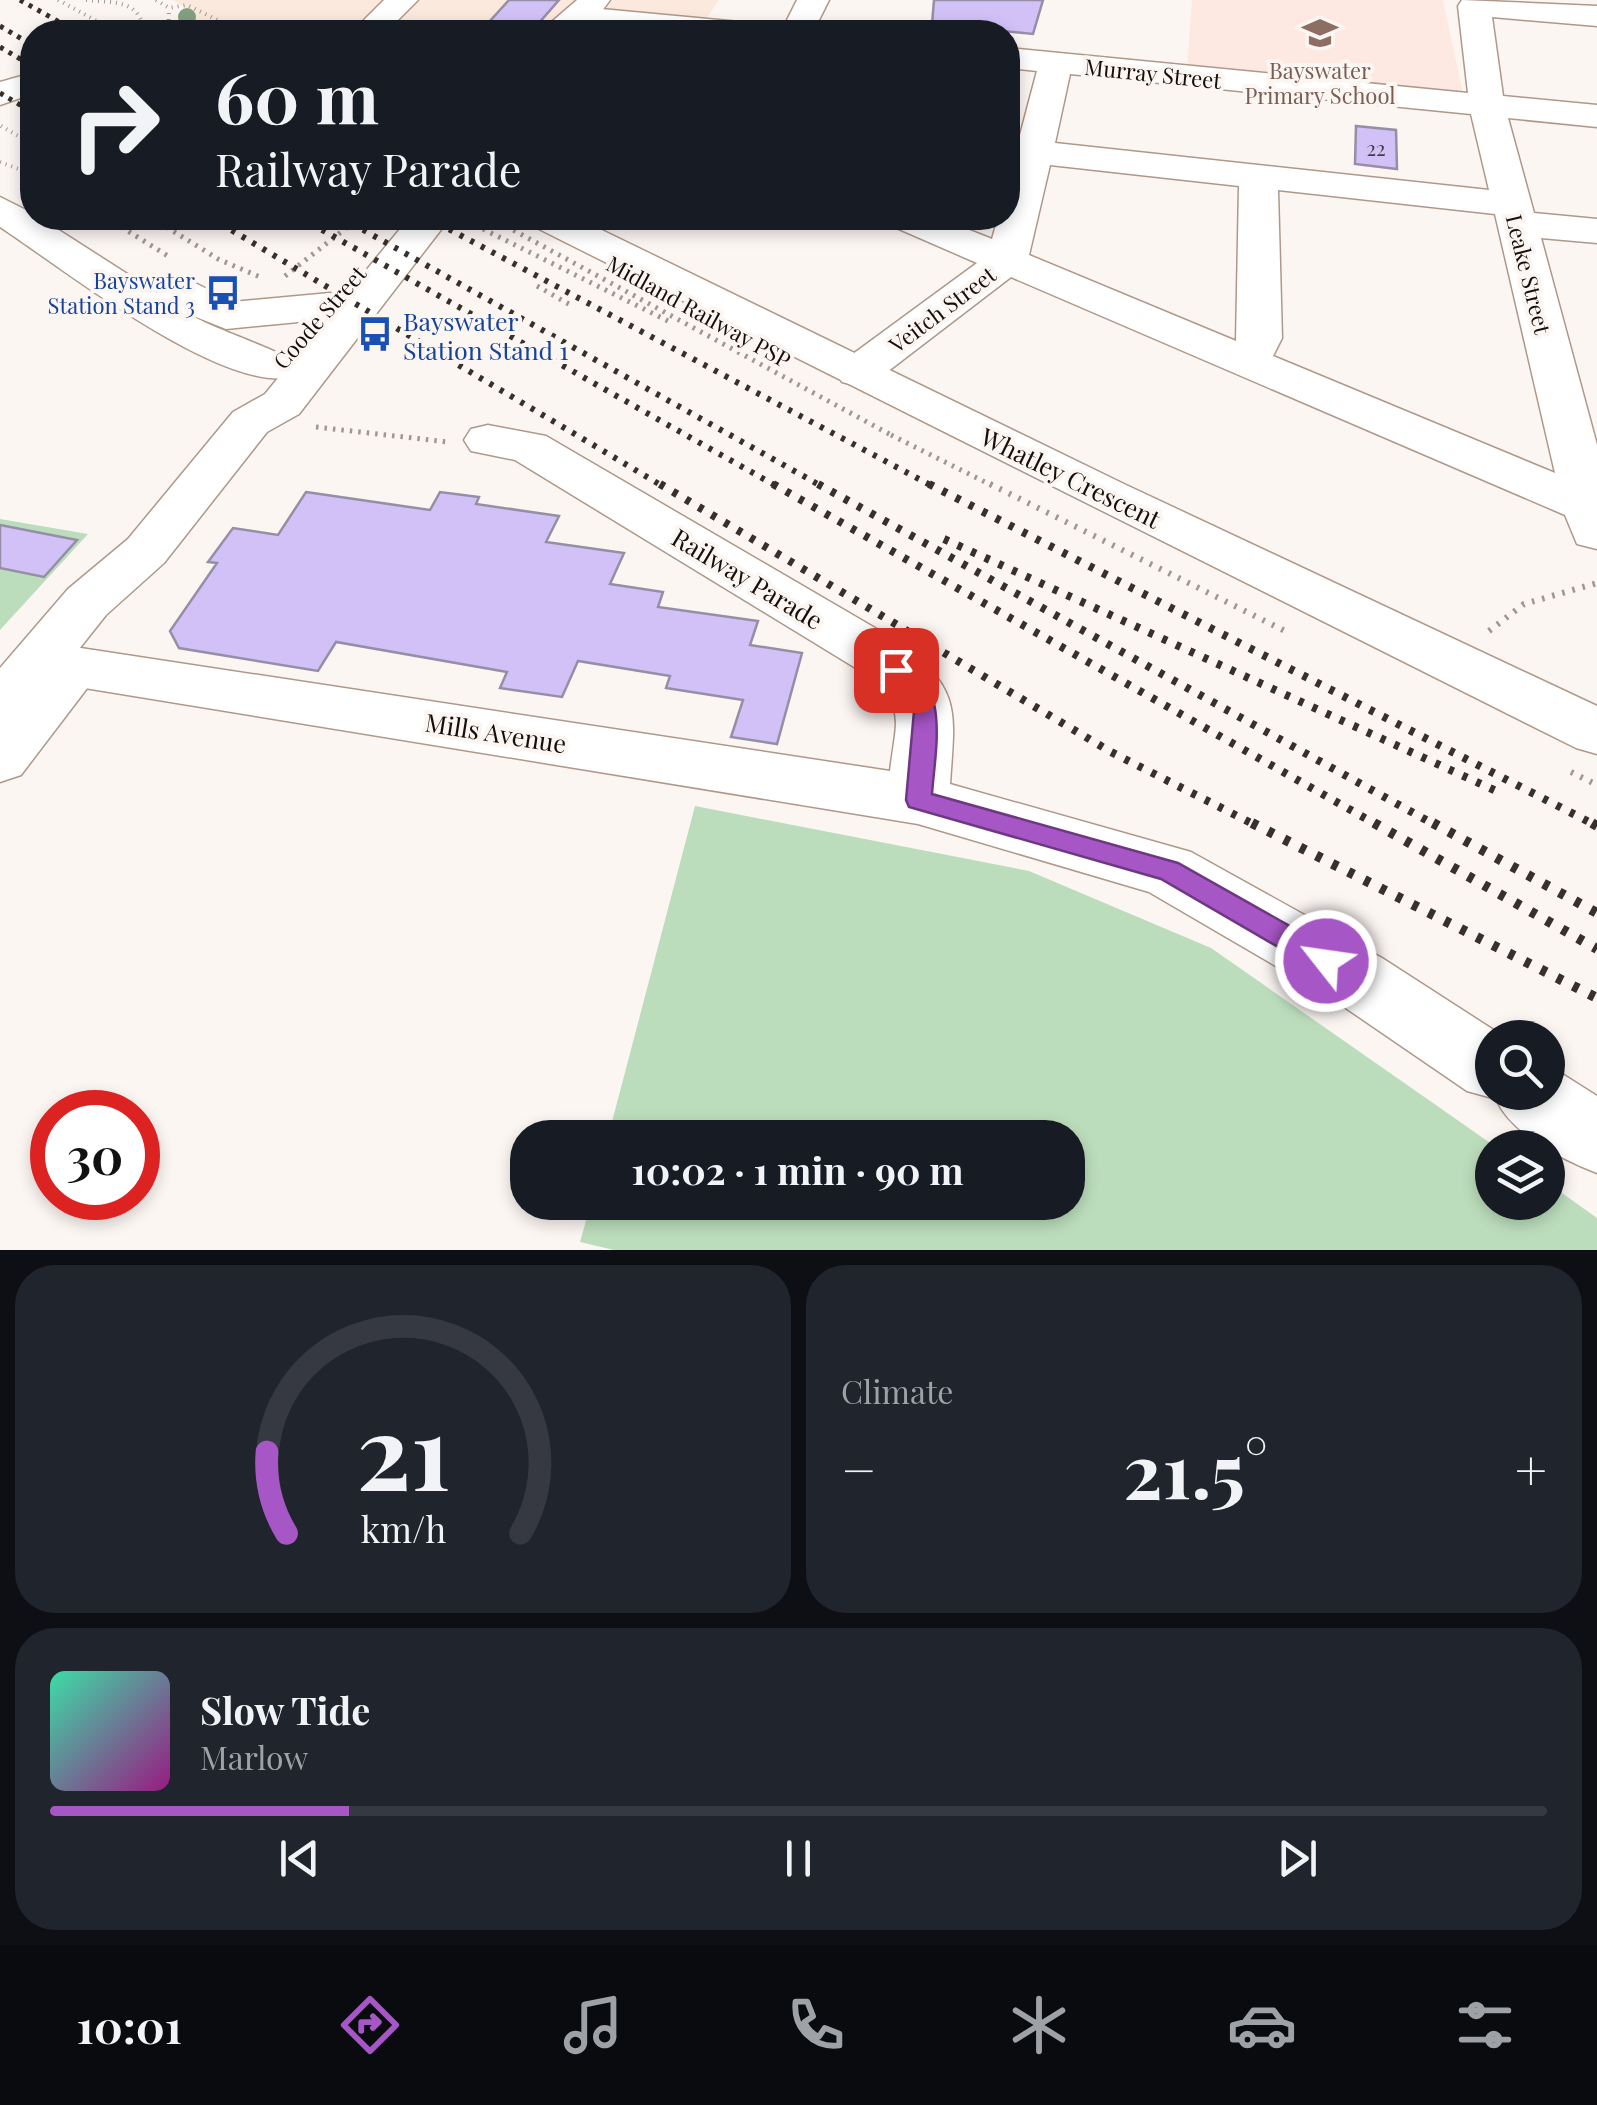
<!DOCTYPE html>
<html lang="en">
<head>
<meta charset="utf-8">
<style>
	body { margin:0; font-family:"Playfair Display",serif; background:#20242c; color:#f1f3f6; height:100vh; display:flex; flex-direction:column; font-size:38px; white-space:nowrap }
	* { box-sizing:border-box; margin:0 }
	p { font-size:32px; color:#9ea1a6 }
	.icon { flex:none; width:55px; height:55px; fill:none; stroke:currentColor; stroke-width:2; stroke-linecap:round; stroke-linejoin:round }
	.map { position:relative; height:1250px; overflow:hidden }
	.sheet { display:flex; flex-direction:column; gap:15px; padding:15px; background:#0d0f14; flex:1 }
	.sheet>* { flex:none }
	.top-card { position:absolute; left:20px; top:20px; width:1000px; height:210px; border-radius:40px; box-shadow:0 5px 15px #0003; background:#171b24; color:#f1f3f6; overflow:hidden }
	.controls { position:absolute; left:1475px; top:1020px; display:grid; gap:20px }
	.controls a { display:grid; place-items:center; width:90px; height:90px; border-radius:50%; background:#171b24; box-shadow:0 5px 15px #0003; font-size:50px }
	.speed { position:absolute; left:30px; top:1090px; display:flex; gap:20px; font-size:50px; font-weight:700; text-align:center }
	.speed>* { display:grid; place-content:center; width:130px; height:130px; border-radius:50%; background:#171b24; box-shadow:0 5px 15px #0003; line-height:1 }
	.speed .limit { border:15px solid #d22; background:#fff; color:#111 }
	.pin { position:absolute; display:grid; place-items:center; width:85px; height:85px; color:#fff; margin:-42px; border-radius:20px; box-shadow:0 5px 15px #0006 }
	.me { position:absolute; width:110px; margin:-55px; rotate:300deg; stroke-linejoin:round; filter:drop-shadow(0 0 8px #0008) }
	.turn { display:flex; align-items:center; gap:35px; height:210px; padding:0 30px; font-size:45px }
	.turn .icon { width:130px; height:130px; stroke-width:2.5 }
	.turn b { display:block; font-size:70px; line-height:85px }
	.big { font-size:75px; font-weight:700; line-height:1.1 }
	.sheet .tile { flex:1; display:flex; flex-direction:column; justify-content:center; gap:15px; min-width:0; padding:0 35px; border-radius:40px; background:#20242c }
	.sheet .dial { align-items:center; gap:0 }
	.dial svg { height:260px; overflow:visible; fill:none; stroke:#363941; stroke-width:7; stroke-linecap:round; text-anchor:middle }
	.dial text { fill:#f1f3f6; stroke:none }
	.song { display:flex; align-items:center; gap:30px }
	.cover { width:120px; height:120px; border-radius:15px; background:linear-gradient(135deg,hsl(160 70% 55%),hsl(310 70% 35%)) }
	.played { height:10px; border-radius:5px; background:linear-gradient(90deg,#a756c6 20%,#363941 20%) }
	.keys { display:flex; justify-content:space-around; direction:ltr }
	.heat { display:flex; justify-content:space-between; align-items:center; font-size:55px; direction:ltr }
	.sheet .tiles { flex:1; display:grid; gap:15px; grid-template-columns:1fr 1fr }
	.tile:last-child { grid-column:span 2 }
	.trip { position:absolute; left:510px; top:1120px; width:575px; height:100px; border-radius:40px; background:#171b24; box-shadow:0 5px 15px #0003; font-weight:700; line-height:100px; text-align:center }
	.tabs { display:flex; height:160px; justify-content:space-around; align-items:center; background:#090b0e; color:#9ea1a6 }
	.tabs .icon { width:70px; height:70px }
	.tabs .active { color:#a756c6 }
	.tabs b { font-size:45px; color:#f1f3f6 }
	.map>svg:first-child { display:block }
	.built { fill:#fce9dd }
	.education { fill:#fde9e1 }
	.green { fill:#bcddbc }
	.building { fill:#d1c1f7; stroke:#958fa6; stroke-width:2.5 }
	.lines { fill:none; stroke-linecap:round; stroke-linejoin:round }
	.minor-casing { stroke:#af9889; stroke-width:3 }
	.major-casing { stroke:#af9889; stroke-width:3 }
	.path-far2 { stroke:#9e9793; stroke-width:4; stroke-dasharray:1 5; stroke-linecap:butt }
	.path-far1 { stroke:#9e9793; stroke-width:5; stroke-dasharray:2.5 6; stroke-linecap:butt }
	.path { stroke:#9e9793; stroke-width:6; stroke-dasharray:2.5 8; stroke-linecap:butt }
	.minor { fill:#fff; fill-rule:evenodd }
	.major { fill:#fff; fill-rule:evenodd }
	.rail-far3 { stroke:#37302b; stroke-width:5; stroke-dasharray:4 6; stroke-linecap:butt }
	.rail-far2 { stroke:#37302b; stroke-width:6; stroke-dasharray:4 8; stroke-linecap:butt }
	.rail-far1 { stroke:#37302b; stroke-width:8; stroke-dasharray:5 10; stroke-linecap:butt }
	.rail { stroke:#37302b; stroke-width:10; stroke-dasharray:6 12; stroke-linecap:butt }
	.path-bridge { stroke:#9e9793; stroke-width:5; stroke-dasharray:2.5 6; stroke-linecap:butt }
	.tree { fill:#83a182 }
	.route { fill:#a756c6; stroke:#6d3881; stroke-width:2.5 }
	.labels { text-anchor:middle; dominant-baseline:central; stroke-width:8; stroke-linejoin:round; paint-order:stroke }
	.number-label { font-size:20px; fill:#453b44 }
	.far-education-label { font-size:22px; fill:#785e54; stroke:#fcf6f3 }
	.far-street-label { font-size:22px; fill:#160e09; stroke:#fcf6f3 }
	.far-transit-label { font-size:22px; fill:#164399; stroke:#fcf6f3; text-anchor:end }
	.transit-label { font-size:25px; fill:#164399; stroke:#fcf6f3; text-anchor:start }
	.street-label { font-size:25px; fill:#160e09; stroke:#fcf6f3 }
</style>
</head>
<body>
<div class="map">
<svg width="1597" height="1250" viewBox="0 0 1597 1250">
	<rect width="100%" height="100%" fill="#fcf6f3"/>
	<path class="built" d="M172,0H719L697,32H593L543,27L539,32H200L191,31L187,8Z"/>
	<path class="education" d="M1192,0H1443L1463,93L1187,67Z"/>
	<path class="green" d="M0,519L88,534L0,630Z
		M695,806L1029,871L1211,948L1496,1147L1492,1148V1202H1548V1183L1597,1218V1250H614L580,1242L591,1203L1068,1202V1138L608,1137Z"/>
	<path class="building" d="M509,0H559L531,32H480Z
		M934,0H1043L1033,34L932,24Z
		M1356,126L1396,130L1397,169L1355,164Z
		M306,492L430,510L440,492L479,497L476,504L559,516L546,542L624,553L610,584L663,592L658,607L758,621L750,645L802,653L777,744L731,737L743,700L666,688L670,676L578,661L562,697L500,688L507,672L336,642L318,671L179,648L170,631L217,563L208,562L233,528L278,535Z
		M0,525L77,540L44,577L0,568Z"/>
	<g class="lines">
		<defs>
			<path id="minor" d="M384,0H418L386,32H352Z
				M797,0H829L813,32H781Z
				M1462,0L1597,6V26L1492,17L1503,96L1597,105V127L1508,118L1534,213L1597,219V243L1541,238L1597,445V549L1577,544L1565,515L1011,277L874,382L858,386L842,382L835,372L842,362L977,263L892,226L886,218H939L992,239L998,218H1008V181L1013,161L1008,160V138L1019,139L1037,71L1008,68V48L1468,93L1458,6ZM1070,74L1471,114L1489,190L1055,143ZM1050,165L1239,186L1236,341L1029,255ZM1278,190L1495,214L1555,473L1273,356L1282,338Z
				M580,7L740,22L752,25L756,32H641L569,24L564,17L569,10Z
				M0,197L32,213V218H40L157,293L161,281L176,277L191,281L233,302L330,293L345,297L352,306L345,315L330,319L226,329L191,315C215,330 290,353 300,367L293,377C222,394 61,267 0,227Z
				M488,425L546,436L899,642C962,690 955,710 950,784L1191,852L1382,958L1506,1038H1492V1092H1548V1065L1597,1096V1173C1563,1160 1511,1134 1496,1099L1467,1091L1334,1000L1149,892L918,824L54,683L46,668L54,653L74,647L890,771C897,714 907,709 859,670L515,460L471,451L464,440L471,429Z"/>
			<path id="major" d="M577,0H610C587,33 578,32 540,32Z
				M32,73V94L0,105V82Z
				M409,218H450L299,414L267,432L164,563L106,615L64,668L79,672L88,687L21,775L0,782V668L68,589L128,539L233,412L265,394Z
				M527,218H577L1124,484L1597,706V754L1576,748L533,226Z"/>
		</defs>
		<use href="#minor" class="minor-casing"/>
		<use href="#major" class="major-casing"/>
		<path class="path-far2" d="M58,0L117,32
			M86,0C118,3 138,0 145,32
			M156,0L169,8L187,5L242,32
			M168,32L169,8
			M1,126L32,144
			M0,162L32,174"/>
		<path class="path-far1" d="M107,218L168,256
			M152,218L218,259L260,277
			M483,229L670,322
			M285,276L359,218
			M537,286L574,307
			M316,427L448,442
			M891,435L995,487"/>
		<path class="path" d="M990,484L1289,633
			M1489,631L1524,604L1597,583
			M1571,772L1597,785"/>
		<use href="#minor" class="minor"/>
		<use href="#major" class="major"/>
		<path class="rail-far3" d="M20,0L77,32
			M0,26L32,45
			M0,47L32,66
			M0,93L32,112"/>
		<path class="rail-far2" d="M211,218L664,487
			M301,218L778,487
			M342,218L823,487
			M428,218L934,487"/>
		<path class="rail-far1" d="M660,484L1111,752L1257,826
			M773,484L1379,826
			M818,484L1437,826
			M929,484L1597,826
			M944,539L1503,794"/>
		<path class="rail" d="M1252,823L1597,998
			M1374,823L1597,949
			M1433,823L1597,913
			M1592,823L1597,826"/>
		<path class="path-bridge" d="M491,218L891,435"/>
	</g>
	<circle class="tree" cx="187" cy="17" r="9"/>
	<path class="route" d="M896,661C952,678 935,750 932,794L1178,863L1336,952L1340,961L1336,969L1326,973L1316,969L1161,879L909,807L906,800L914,711L904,689L884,670Z"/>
	<defs>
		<symbol id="school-bare" viewBox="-9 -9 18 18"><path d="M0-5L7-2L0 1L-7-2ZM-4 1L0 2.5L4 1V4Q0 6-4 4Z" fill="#8d6e63" stroke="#fcf6f3" stroke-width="2.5" paint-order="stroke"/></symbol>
		<symbol id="bus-bare" viewBox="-9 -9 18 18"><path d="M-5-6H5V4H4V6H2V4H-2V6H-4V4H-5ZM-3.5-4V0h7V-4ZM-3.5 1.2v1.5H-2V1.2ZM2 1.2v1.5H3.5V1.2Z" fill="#1a4fb4" stroke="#fcf6f3" stroke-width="2.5" paint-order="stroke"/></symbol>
	</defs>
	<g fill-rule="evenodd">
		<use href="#school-bare" x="1295" y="8" width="50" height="50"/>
		<use href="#bus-bare" x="198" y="268" width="50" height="50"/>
		<use href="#bus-bare" x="350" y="309" width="50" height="50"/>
	</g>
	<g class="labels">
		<g class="number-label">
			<text x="1376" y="147">22</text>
		</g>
		<g class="far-education-label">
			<text x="1320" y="70">Bayswater<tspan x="1320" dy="25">Primary School</tspan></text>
		</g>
		<g class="far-street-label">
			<text transform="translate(1153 73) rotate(6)">Murray Street</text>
			<text transform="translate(1529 274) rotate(76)">Leake Street</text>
			<text transform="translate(942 309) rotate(-37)">Veitch Street</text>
			<text transform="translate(699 311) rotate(29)">Midland Railway PSP</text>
			<text transform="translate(319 317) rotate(-49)">Coode Street</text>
		</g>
		<g class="far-transit-label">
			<text x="195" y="280">Bayswater<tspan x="195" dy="25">Station Stand 3</tspan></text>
		</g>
		<g class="transit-label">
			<text x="403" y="320">Bayswater<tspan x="403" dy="29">Station Stand 1</tspan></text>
		</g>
		<g class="street-label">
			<text transform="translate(1071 477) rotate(26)">Whatley Crescent</text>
			<text transform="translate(748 578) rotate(31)">Railway Parade</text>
			<text transform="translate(496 732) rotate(9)">Mills Avenue</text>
		</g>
	</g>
</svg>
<div class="controls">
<a><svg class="icon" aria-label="search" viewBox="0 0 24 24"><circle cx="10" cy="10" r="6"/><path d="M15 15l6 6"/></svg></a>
<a><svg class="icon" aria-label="layers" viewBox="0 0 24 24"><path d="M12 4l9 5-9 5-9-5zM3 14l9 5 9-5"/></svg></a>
</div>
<div class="speed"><div class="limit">30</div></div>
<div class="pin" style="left:896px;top:670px;background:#d93025"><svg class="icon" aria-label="arrive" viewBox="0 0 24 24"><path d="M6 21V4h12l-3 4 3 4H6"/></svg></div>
<svg class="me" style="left:1326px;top:961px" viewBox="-20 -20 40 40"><circle r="17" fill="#a756c6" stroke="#fff" stroke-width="3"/><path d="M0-11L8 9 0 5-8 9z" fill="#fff"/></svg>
<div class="trip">10:02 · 1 min · 90 m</div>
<div class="top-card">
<div class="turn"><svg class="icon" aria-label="right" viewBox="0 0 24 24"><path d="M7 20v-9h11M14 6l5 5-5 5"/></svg><div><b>60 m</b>Railway Parade</div></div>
</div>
</div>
<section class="sheet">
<div class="tiles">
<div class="tile dial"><svg viewBox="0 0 100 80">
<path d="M14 69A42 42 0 1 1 86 69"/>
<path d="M14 69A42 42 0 0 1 8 44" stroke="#a756c6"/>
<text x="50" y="56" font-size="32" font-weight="700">21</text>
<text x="50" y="72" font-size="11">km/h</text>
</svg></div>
<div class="tile"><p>Climate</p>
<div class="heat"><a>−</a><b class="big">21.5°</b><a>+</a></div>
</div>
<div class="tile">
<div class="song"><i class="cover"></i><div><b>Slow Tide</b><p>Marlow</p></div></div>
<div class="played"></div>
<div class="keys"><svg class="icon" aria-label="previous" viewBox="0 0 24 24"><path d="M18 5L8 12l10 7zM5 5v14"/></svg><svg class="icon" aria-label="pause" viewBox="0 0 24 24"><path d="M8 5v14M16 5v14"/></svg><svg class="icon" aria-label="next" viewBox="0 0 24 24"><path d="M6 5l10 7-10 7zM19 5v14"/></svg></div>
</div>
</div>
</section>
<nav class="tabs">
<b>10:01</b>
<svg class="icon active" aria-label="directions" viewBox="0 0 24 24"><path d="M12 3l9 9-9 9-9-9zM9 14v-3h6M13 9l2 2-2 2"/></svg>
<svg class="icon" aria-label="music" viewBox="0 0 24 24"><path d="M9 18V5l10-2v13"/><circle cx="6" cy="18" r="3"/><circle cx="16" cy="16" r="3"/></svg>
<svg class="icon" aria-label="phone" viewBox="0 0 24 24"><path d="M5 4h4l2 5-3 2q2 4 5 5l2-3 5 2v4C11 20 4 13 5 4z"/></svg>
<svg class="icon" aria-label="climate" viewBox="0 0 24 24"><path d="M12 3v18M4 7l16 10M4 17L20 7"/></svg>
<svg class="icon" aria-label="car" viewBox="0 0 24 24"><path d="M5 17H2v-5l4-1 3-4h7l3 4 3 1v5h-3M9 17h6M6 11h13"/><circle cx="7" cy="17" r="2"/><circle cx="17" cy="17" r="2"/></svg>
<svg class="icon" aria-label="filters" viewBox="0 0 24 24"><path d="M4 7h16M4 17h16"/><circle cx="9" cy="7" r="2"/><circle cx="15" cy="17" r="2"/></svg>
</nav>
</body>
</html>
